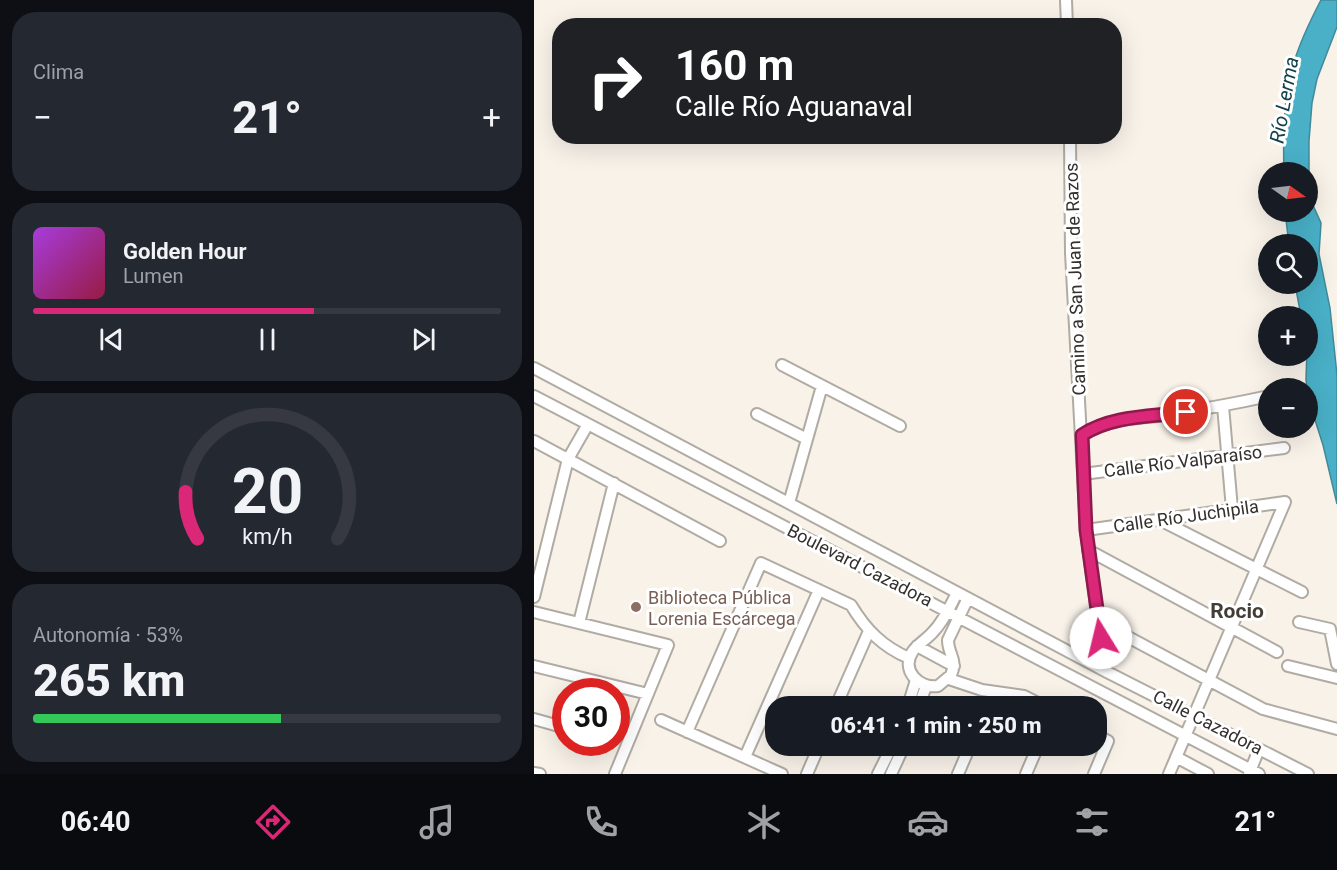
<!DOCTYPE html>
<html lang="es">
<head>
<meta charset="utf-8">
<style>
	body { margin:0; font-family:Roboto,sans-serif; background:#242831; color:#f1f3f6; height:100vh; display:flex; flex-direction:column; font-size:22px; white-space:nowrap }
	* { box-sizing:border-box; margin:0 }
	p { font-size:20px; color:#9ea1a6 }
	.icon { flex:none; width:33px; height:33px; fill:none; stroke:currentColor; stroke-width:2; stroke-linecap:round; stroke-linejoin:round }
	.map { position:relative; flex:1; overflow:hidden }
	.sheet { display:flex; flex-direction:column; gap:12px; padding:12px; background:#0d0f14; width:534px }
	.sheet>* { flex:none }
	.top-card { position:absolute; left:18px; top:18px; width:570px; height:126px; border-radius:24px; box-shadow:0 6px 24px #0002; background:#202124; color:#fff; overflow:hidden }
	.needle { width:39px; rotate:104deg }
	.buttons { position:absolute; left:724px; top:162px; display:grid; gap:12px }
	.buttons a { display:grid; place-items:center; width:60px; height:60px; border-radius:50%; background:#171b24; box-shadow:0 6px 24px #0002; font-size:30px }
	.speed { position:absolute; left:18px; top:678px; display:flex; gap:12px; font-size:30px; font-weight:700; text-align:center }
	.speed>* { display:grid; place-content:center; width:78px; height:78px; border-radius:50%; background:#171b24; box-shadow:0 6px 24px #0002; line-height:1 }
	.speed .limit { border:9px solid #d22; background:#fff; color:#111 }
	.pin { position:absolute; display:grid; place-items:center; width:51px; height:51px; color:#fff; margin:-26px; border:3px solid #fff; border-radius:50%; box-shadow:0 2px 6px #0007 }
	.me { position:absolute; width:66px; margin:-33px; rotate:351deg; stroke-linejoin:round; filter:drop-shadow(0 0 4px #0008) }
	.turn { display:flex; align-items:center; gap:21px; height:126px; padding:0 24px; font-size:27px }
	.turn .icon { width:78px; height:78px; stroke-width:2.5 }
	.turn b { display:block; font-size:42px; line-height:51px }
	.big { font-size:45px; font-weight:800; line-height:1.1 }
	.sheet .card { flex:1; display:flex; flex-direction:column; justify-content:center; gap:9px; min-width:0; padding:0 21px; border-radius:24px; background:#242831 }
	.sheet .dial { align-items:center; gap:0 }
	.dial svg { height:156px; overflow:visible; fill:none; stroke:#363941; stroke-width:7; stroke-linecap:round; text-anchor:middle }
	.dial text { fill:#f1f3f6; stroke:none }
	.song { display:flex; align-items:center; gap:18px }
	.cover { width:72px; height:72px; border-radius:9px; background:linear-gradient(135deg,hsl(280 70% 55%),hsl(340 70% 35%)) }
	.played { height:6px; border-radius:3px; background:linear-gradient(90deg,#db2777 60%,#363941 60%) }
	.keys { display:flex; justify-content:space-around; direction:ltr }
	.heat { display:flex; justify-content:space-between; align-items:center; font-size:33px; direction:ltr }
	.charge { height:9px; border-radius:4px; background:linear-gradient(90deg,#34c759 53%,#363941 0) }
	.trip { position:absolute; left:231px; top:696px; width:342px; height:60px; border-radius:24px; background:#171b24; box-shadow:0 6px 24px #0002; font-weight:800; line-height:60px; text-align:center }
	.tabs { display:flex; height:96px; justify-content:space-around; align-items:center; background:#090b0e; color:#9ea1a6 }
	.tabs .icon { width:42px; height:42px }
	.tabs .current { color:#db2777 }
	.tabs b { font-size:27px; color:#f1f3f6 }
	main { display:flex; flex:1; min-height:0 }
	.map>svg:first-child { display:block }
	.water { fill:#49b0c7; stroke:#428a99; stroke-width:1.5 }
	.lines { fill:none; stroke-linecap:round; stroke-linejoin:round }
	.minor-casing { stroke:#b0aba3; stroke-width:14 }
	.minor { stroke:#fff; stroke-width:10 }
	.route-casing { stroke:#8e194d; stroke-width:15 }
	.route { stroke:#db2777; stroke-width:10 }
	.education-dot { fill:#8d6e63; stroke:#fff; stroke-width:2 }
	.labels { text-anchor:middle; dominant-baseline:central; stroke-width:6; stroke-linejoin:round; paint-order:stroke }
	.street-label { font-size:18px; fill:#33302d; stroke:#fff }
	.education-label { font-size:18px; fill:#785e54; stroke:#fff; text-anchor:start }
	.water-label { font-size:20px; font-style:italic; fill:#14424c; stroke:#fff }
	.quarter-label { font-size:21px; font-weight:bold; fill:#423d36; stroke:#fff }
</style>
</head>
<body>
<main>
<section class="sheet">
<div class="card"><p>Clima</p>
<div class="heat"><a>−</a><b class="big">21°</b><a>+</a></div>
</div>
<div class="card">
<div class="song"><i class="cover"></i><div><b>Golden Hour</b><p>Lumen</p></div></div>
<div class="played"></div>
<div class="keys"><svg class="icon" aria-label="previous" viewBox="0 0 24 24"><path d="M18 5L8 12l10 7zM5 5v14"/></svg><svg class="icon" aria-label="pause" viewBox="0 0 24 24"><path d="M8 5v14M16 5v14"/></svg><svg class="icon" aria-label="next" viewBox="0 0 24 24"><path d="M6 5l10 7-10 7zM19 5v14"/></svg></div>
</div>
<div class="card dial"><svg viewBox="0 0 100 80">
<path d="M14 69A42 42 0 1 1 86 69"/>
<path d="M14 69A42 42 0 0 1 8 45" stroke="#db2777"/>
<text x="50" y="56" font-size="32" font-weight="700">20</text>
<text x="50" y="72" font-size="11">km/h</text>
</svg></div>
<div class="card"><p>Autonomía · 53%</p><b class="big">265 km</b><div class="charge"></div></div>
</section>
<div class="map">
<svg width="803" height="774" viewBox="0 0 803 774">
	<rect width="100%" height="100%" fill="#f8f2e9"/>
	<path class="water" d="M787,0H803V27L783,79L778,103L775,141V186L778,203L787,223L785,254L796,308L803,375V504L789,445L774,398L772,380L774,316H767L761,284H774V244H755L751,212H774V172H750C749,138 749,98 759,65C766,42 776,21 787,0Z"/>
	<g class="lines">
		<defs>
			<path id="minor" d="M532,0L533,26
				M536,136L537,253L552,530L564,621L573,672
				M248,365L366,426
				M0,368L573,672L774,774
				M0,396L725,774
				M689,406L698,509
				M223,414L273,439
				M548,435C575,417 606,419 638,414C670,409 703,403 735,396
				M0,441L186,541
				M549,474L750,448
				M255,503L288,386
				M626,520L768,592
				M552,530L751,502
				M554,550L743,652
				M423,593C416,606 410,621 399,632C393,639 384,644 379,651C366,670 385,689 404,686L417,675C424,659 414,655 414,640L434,598
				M0,597L34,459L54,424
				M0,612L134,645L81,774
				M564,621L729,709L803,729
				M765,622L796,629L803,664
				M45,623L80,483
				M383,646L420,666
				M0,666L114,694
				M754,666L803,678
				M415,679L448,690L490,696L510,706
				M302,706L335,631
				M374,706L382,680
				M385,706L392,686
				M453,706L459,693
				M0,719L32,728
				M127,720L248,774
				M153,732L227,563L317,605C332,630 349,647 375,658
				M211,757L285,590
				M642,757L674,774
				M0,773L6,774
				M273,774L285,746
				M344,774L358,746
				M357,774L370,746
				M424,774L436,746
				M492,774L504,746
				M560,774L574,741L562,735
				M635,774L751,502
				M715,774L725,749"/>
		</defs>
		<use href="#minor" class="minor-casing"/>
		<use href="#minor" class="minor"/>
	</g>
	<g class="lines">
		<defs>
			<path id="route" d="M567,638L552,530L548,435C579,415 617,417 652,412"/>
		</defs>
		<use href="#route" class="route-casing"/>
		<use href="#route" class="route"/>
	</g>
	<circle class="education-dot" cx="102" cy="607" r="6"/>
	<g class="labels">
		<g class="street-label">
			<text transform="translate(541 279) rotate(-92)">Camino a San Juan de Razos</text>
			<text transform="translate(649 461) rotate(-7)">Calle Río Valparaíso</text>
			<text transform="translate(652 516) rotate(-8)">Calle Río Juchipila</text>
			<text transform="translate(326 565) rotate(27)">Boulevard Cazadora</text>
			<text transform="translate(674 722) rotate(27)">Calle Cazadora</text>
		</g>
		<g class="education-label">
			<text x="114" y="597">Biblioteca Pública<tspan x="114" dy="21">Lorenia Escárcega</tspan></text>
		</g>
		<g class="water-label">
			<text transform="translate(750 100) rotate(-80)">Río Lerma</text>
		</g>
		<g class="quarter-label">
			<text x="703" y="611">Rocio</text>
		</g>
	</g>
</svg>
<div class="buttons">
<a><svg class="needle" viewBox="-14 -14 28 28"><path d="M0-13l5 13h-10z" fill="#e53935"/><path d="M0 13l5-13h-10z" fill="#9ea1a6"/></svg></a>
<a><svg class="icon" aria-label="search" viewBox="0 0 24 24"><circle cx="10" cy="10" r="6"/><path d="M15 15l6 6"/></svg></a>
<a>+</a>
<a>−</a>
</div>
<div class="speed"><div class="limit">30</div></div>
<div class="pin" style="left:652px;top:412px;background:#d93025"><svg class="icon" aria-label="arrive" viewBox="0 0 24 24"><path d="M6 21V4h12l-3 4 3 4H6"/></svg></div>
<svg class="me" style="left:567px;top:638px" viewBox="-20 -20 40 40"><circle r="19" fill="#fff"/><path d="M0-13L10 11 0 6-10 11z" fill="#db2777"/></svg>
<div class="trip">06:41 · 1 min · 250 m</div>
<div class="top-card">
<div class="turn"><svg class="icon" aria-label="right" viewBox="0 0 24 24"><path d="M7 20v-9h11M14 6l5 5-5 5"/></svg><div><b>160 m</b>Calle Río Aguanaval</div></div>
</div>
</div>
</main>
<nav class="tabs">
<b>06:40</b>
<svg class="icon current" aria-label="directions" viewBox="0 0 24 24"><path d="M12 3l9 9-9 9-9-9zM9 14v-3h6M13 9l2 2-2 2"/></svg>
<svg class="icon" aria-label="music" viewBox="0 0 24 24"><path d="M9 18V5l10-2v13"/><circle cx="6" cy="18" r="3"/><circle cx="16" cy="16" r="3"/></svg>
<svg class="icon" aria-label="phone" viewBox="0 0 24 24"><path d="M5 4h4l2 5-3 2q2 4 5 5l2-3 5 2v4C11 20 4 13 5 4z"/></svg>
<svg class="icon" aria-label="climate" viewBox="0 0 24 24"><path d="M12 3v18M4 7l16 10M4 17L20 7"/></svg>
<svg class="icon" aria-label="car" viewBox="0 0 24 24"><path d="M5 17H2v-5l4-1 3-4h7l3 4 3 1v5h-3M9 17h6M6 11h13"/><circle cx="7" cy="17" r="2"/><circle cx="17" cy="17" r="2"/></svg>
<svg class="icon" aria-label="filters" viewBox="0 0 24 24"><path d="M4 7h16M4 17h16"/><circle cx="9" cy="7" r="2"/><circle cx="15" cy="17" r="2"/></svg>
<b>21°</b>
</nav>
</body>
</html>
